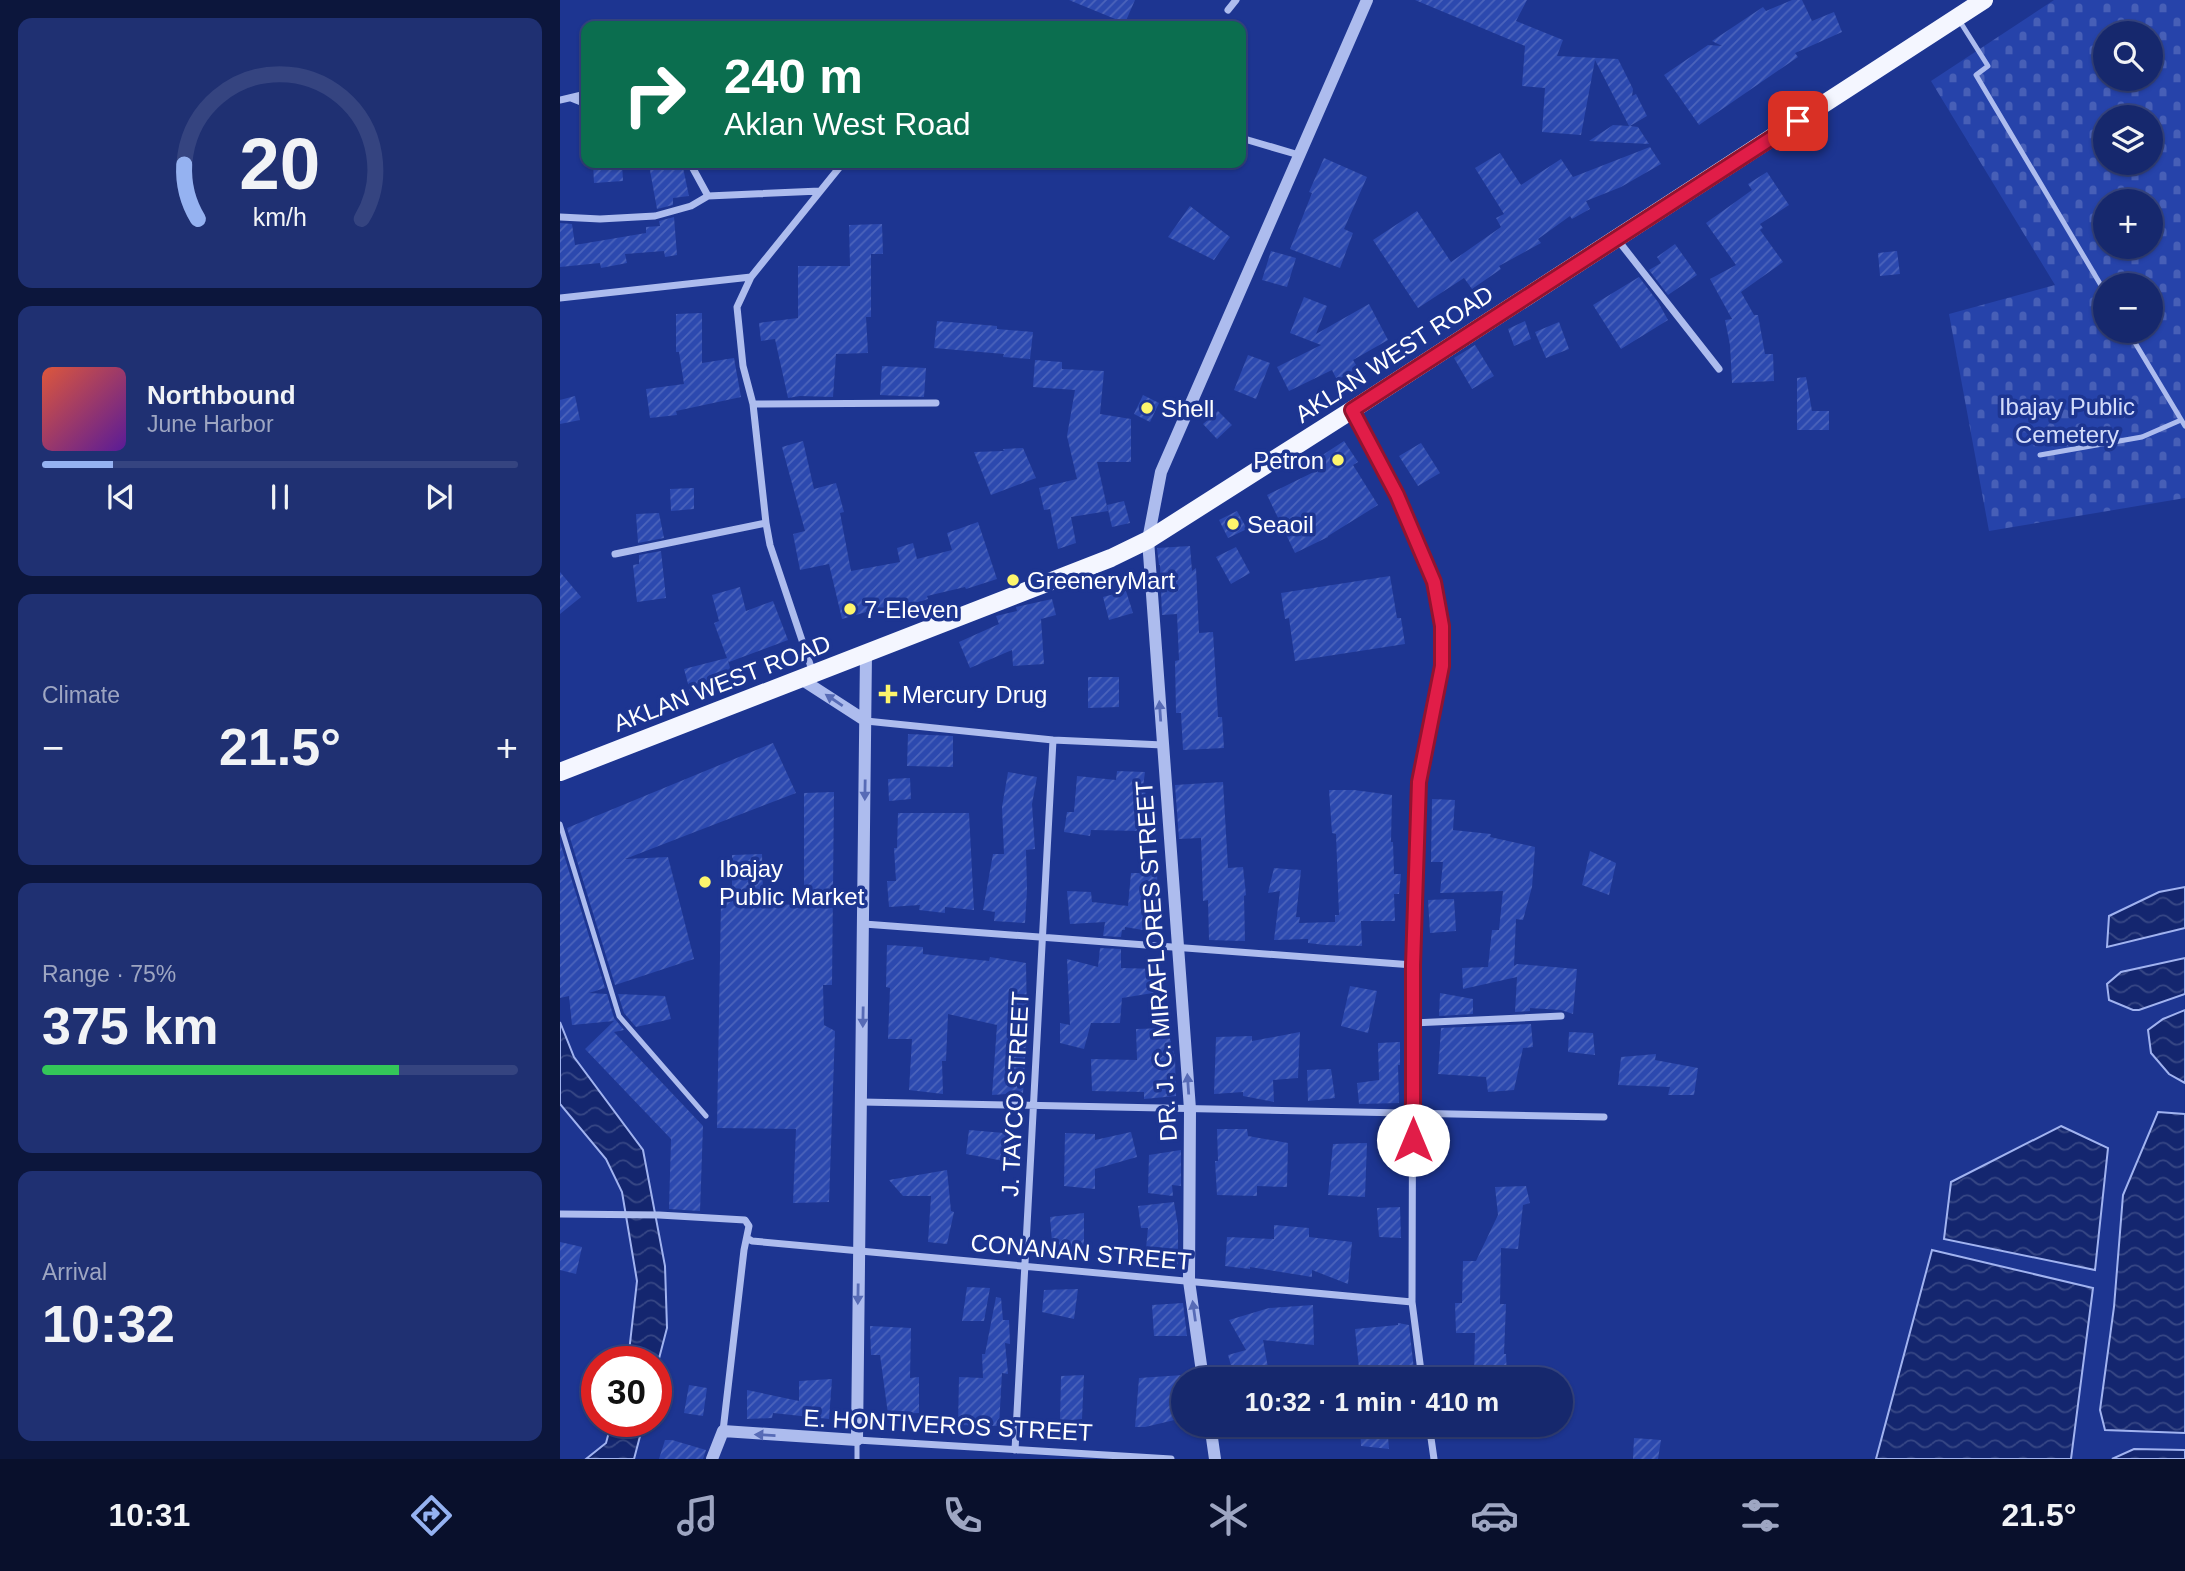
<!DOCTYPE html>
<html lang="en">
<head>
<meta charset="utf-8">
<style>
	body { margin:0; font-family:Helvetica,sans-serif; background:#1f3072; color:#f1f3f6; height:100vh; display:flex; flex-direction:column; font-size:26px; white-space:nowrap }
	* { box-sizing:border-box; margin:0 }
	p { font-size:23px; color:#9ea6c2 }
	.icon { flex:none; width:38px; height:38px; fill:none; stroke:currentColor; stroke-width:2; stroke-linecap:round; stroke-linejoin:round }
	.map { position:relative; flex:1; overflow:hidden }
	.side { display:flex; flex-direction:column; gap:18px; padding:18px; background:#0c163c; width:560px }
	.side>* { flex:none }
	.banner { position:absolute; left:21px; top:21px; width:665px; height:147px; border-radius:14px; box-shadow:0 2px 5px #0004,0 0 0 2px #354480; background:#0b6e4f; color:#fff; overflow:hidden }
	.controls { position:absolute; left:1533px; top:21px; display:grid; gap:14px }
	.controls a { display:grid; place-items:center; width:70px; height:70px; border-radius:50%; background:#16286d; box-shadow:0 2px 5px #0004,0 0 0 2px #354480; font-size:35px }
	.speed { position:absolute; left:21px; top:1346px; display:flex; gap:14px; font-size:35px; font-weight:700; text-align:center }
	.speed>* { display:grid; place-content:center; width:91px; height:91px; border-radius:50%; background:#16286d; box-shadow:0 2px 5px #0004,0 0 0 2px #354480; line-height:1 }
	.speed .limit { border:10px solid #d22; background:#fff; color:#111 }
	.pin { position:absolute; display:grid; place-items:center; width:60px; height:60px; color:#fff; margin:-30px; border-radius:14px; box-shadow:0 4px 10px #0006 }
	.me { position:absolute; width:77px; margin:-38px; rotate:0deg; stroke-linejoin:round; filter:drop-shadow(0 0 5px #0008) }
	.turn { display:flex; align-items:center; gap:24px; height:147px; padding:0 28px; font-size:32px }
	.turn .icon { width:91px; height:91px; stroke-width:2.5 }
	.turn b { display:block; font-size:49px; line-height:60px }
	.big { font-size:52px; font-weight:800; line-height:1.1 }
	.side .card { flex:1; display:flex; flex-direction:column; justify-content:center; gap:10px; min-width:0; padding:0 24px; border-radius:14px; background:#1f3072 }
	.side .dial { align-items:center; gap:0 }
	.dial svg { height:182px; overflow:visible; fill:none; stroke:#354480; stroke-width:7; stroke-linecap:round; text-anchor:middle }
	.dial text { fill:#f1f3f6; stroke:none }
	.song { display:flex; align-items:center; gap:21px }
	.cover { width:84px; height:84px; border-radius:10px; background:linear-gradient(135deg,hsl(10 70% 55%),hsl(270 70% 35%)) }
	.played { height:7px; border-radius:4px; background:linear-gradient(90deg,#95b2f1 15%,#354480 15%) }
	.keys { display:flex; justify-content:space-around; direction:ltr }
	.heat { display:flex; justify-content:space-between; align-items:center; font-size:38px; direction:ltr }
	.charge { height:10px; border-radius:5px; background:linear-gradient(90deg,#34c759 75%,#354480 0) }
	.trip { position:absolute; left:611px; top:1367px; width:402px; height:70px; border-radius:35px; background:#16286d; box-shadow:0 2px 5px #0004,0 0 0 2px #354480; font-weight:800; line-height:70px; text-align:center }
	.tab-bar { display:flex; height:112px; justify-content:space-around; align-items:center; background:#09102c; color:#9ea6c2 }
	.tab-bar .icon { width:49px; height:49px }
	.tab-bar .selected { color:#95b2f1 }
	.tab-bar b { font-size:32px; color:#f1f3f6 }
	main { display:flex; flex:1; min-height:0 }
	.map>svg:first-child { display:block }
	.cemetery { fill:url(#cemetery-stones); fill-rule:evenodd }
	.water { fill:url(#water-waves); stroke:#a1b3f0; stroke-width:2 }
	.building { fill:url(#building-hatch) }
	.lines { fill:none; stroke-linecap:round; stroke-linejoin:round }
	.service { stroke:#adbcee; stroke-width:5 }
	.minor { stroke:#adbcee; stroke-width:7 }
	.tertiary { stroke:#adbcee; stroke-width:12 }
	.primary { stroke:#f4f6ff; stroke-width:18 }
	.oneway { fill:#576bb6 }
	.route-casing { stroke:#92132f; stroke-width:18 }
	.route { stroke:#e11d48; stroke-width:12 }
	.poi-dot { fill:#fdf56c; stroke:#1d3591; stroke-width:2.5 }
	.labels { text-anchor:middle; dominant-baseline:central; stroke-width:7; stroke-linejoin:round; paint-order:stroke }
	.street-label { font-size:24px; fill:#fff; stroke:#1d3591 }
	.park-label { font-size:24px; fill:#d3dcfa; stroke:#1d3591 }
	.poi-label { font-size:24px; fill:#fff; stroke:#1d3591; text-anchor:start }
</style>
</head>
<body>
<main>
<section class="side">
<div class="card dial"><svg viewBox="0 0 100 80">
<path d="M14 69A42 42 0 1 1 86 69"/>
<path d="M14 69A42 42 0 0 1 8 45" stroke="#95b2f1"/>
<text x="50" y="56" font-size="32" font-weight="700">20</text>
<text x="50" y="72" font-size="11">km/h</text>
</svg></div>
<div class="card">
<div class="song"><i class="cover"></i><div><b>Northbound</b><p>June Harbor</p></div></div>
<div class="played"></div>
<div class="keys"><svg class="icon" aria-label="previous" viewBox="0 0 24 24"><path d="M18 5L8 12l10 7zM5 5v14"/></svg><svg class="icon" aria-label="pause" viewBox="0 0 24 24"><path d="M8 5v14M16 5v14"/></svg><svg class="icon" aria-label="next" viewBox="0 0 24 24"><path d="M6 5l10 7-10 7zM19 5v14"/></svg></div>
</div>
<div class="card"><p>Climate</p>
<div class="heat"><a>−</a><b class="big">21.5°</b><a>+</a></div>
</div>
<div class="card"><p>Range · 75%</p><b class="big">375 km</b><div class="charge"></div></div>
<div class="card"><p>Arrival</p><b class="big">10:32</b></div>
</section>
<div class="map">
<svg width="1625" height="1459" viewBox="0 0 1625 1459">
	<defs>
		<pattern id="cemetery-stones" width="16" height="16" patternUnits="userSpaceOnUse" patternTransform="scale(1.75)"><rect width="16" height="16" fill="#2643aa"/><path d="M2 7V4a2 2 0 0 1 4 0v3zM10 15v-3a2 2 0 0 1 4 0v3z" fill="#475fb7"/></pattern>
		<pattern id="water-waves" width="16" height="10" patternUnits="userSpaceOnUse" patternTransform="scale(1.75)"><rect width="16" height="10" fill="#14266f"/><path d="M0 5q4-4 8 0t8 0" fill="none" stroke="#374785"/></pattern>
		<pattern id="building-hatch" width="6" height="6" patternUnits="userSpaceOnUse" patternTransform="scale(1.75)"><rect width="6" height="6" fill="#2c49af"/><path d="M-1 1l2-2M0 6l6-6M5 7l2-2" fill="none" stroke="#4c64bb"/></pattern>
	</defs>
	<rect width="100%" height="100%" fill="#1d3591"/>
	<path class="cemetery" d="M1494,0H1625V498L1429,531L1389,314L1495,285L1371,81ZM1545,33H1591V79H1545ZM1545,117H1591V163H1545ZM1545,201H1591V247H1545ZM1545,285H1591V331H1545Z"/>
	<path class="water" d="M1625,887V928L1547,947L1549,916L1599,892Z
		M1625,958V994L1579,1010H1573L1549,1000L1547,984L1561,972Z
		M1625,1010V1083L1609,1074L1591,1053L1588,1030L1603,1019Z
		M0,1022L14,1057L83,1150L105,1266L107,1328L96,1370V1362L68,1361L77,1281L62,1192L46,1159L0,1104Z
		M1598,1112L1625,1114V1433L1545,1430L1540,1410L1554,1307L1563,1195Z
		M1501,1126L1548,1148L1535,1270L1384,1239L1391,1182Z
		M1372,1250L1533,1288L1511,1459H1316Z
		M52,1421H84L74,1459H26L46,1443Z
		M1574,1449L1625,1450V1459H1552Z"/>
	<path class="building" d="M509,0H575L565,23Z
		M855,0H967L956,21L1003,40L997,56L1058,59L1073,89L1072,96L1076,94L1087,116L1070,126L1078,127L1089,144L1029,141L1053,125L1069,126L1035,60L1021,135L982,132L985,88L962,86L965,46Z
		M1232,0H1242L1252,21L1274,12L1282,32L1235,53L1238,57L1139,125L1104,75L1148,45L1162,46L1152,41L1203,7L1206,11Z
		M1090,147L1101,164L1061,187L1026,201L1030,209L1012,219L1010,216L978,239L981,243L939,266L941,269L912,289L904,278L858,308L813,240L857,211L891,262L941,227L936,218L944,214L915,168L940,153L961,185L1001,159L1013,177Z
		M764,158L807,177L784,229L793,233L780,268L730,249L752,193L749,192Z
		M33,163H62L63,181L34,183Z
		M100,163H122L129,196L113,198V205L97,209L89,165Z
		M1207,172L1229,205L1200,224L1203,228L1200,230L1223,262L1181,292L1194,315H1198L1205,354H1213L1214,381L1172,383L1170,345L1165,320L1172,319L1150,279L1176,265L1146,223L1192,190L1188,184Z
		M630,206L670,237L654,260L608,237Z
		M114,217L117,255L105,257L104,251L65,254L67,263L41,268L40,263L0,267V223L12,224L15,245L86,233V227L100,226L99,221Z
		M322,224L323,254H311V317H306L308,353L276,354L273,397L240,396L228,398L215,339L201,341L199,323L238,318V266H290L289,225Z
		M1115,244L1137,275L1108,295L1089,270L1101,263L1097,257Z
		M711,251L736,258L727,287L702,280Z
		M1337,251L1340,274L1320,276L1318,253Z
		M1079,277L1098,302L1108,320L1061,349L1033,305Z
		M744,297L767,306L756,334L809,304L828,340L793,360L798,368L777,380L772,370L729,391L717,367L761,345L730,333Z
		M142,313V363L174,358L181,397L116,411L117,415L90,418L86,389L124,384L119,352H116V314Z
		M377,321L437,326V329L473,332L470,359L443,357L444,354L374,348Z
		M965,321L971,339L954,346L948,329Z
		M999,322L1009,349L986,358L975,332Z
		M915,345L934,376L912,389L894,358Z
		M688,355L710,363L696,399L674,390Z
		M475,360L502,362V369L544,371L540,414L571,419V462H537L548,511L511,517L516,543L498,549L490,509L484,510L479,488L517,479L507,436L515,390L473,387Z
		M322,366L366,368L364,397L320,395Z
		M1246,377L1252,411H1269V430H1237V378Z
		M583,395L599,403L590,422L574,414Z
		M15,396L20,420L0,424V400Z
		M658,411L672,425L657,439L643,424Z
		M243,441L254,489L276,483L284,512L280,513L291,571L340,562L337,548L353,543L357,559L392,550L387,533L418,522L437,579L406,589L405,587L367,596L368,599L321,614L320,608L282,619L269,564L240,570L233,534L245,531L222,447Z
		M784,441L798,462L793,465L818,505L768,536V537L735,553L707,495L764,467L758,458Z
		M861,443L880,473L858,486L839,456Z
		M463,448L476,478L431,495L414,452L444,451L443,449Z
		M134,488V509L111,511L110,489Z
		M564,501L570,523L552,527L547,505Z
		M677,511L687,529L668,538L659,520Z
		M99,513L104,538L78,543L76,514Z
		M630,546L632,571L636,568L639,633L653,632L658,717H662L664,748L623,750L621,713H616L615,661L619,660L617,614L602,615L600,565H599L597,548Z
		M676,547L690,573L671,584L656,557Z
		M101,551L106,598L77,602L73,565L79,564V555Z
		M0,572L21,597L0,614Z
		M830,576L837,618H841L845,644L735,661L729,618L725,619L721,593Z
		M180,587L186,611L213,601L228,640L169,662L168,660L174,684L156,688V685L130,691L124,669L167,658L154,623L159,621L152,595Z
		M566,591L573,613L549,620L543,597Z
		M492,599L496,615L481,619L484,664L453,666L452,650L410,668L399,642L439,624L436,616L457,611L456,607Z
		M528,677H559V707L528,708Z
		M348,734L393,736V767L347,766Z
		M213,743L236,793L65,859L108,857L134,959L55,985L7,828Z
		M557,771L585,772L583,787L586,786L582,831L531,830L530,836L504,832L507,812H514L517,776L556,780Z
		M448,772L477,777L472,804L475,849L466,850L467,890L465,923L434,921L435,912L423,910L433,854H444L442,807Z
		M350,778L351,799L329,801L328,779Z
		M663,782L668,868L683,867L686,895L684,896L685,941L649,940L648,900L643,901L641,838L619,839L615,785Z
		M769,790H794L832,795L831,842H833L834,874H841L839,894H834L835,921H801L802,946L765,945L748,943V939L714,940L720,891L708,893L714,868L741,870L736,917H740L739,923L775,922V915H779L776,834L772,833Z
		M274,792L272,985H263L264,1025L275,1031L269,1202L233,1203L236,1129L157,1128L161,900H172V855L202,854L203,895H209L208,904L244,905V793Z
		M872,799L895,800L893,830L931,834L930,837L975,847L972,887L963,920L956,919L954,966L957,964L1017,969L1013,1014L1001,1010L970,1008V1011L955,1012L957,977L903,989L902,968L928,967L932,930H939L943,891L880,893L883,862H871Z
		M338,813H409L414,910L385,907V913L359,910L360,905L329,907L327,881H336L334,848H337Z
		M0,842L45,988L29,993L47,994L54,1018L64,1030L54,1032L143,1126L140,1211L109,1209L111,1139L25,1049L54,1021L12,1025L9,996L0,998Z
		M1030,851L1056,863L1049,895L1022,885Z
		M571,873H597L598,895H594L595,932L565,927V930H562L561,937L543,936L545,922L510,924L507,891L531,892L532,902L568,906Z
		M894,899L896,931L870,933L868,900Z
		M327,945L363,947V954L429,961L430,957L466,963L467,1022L463,1093L432,1095L437,1025L388,1014L386,1061H382L383,1094L349,1090L352,1039H328L330,988L326,987Z
		M540,948L561,949V968L598,969L599,992L562,998L560,1023H531L524,1049L500,1043V1023L510,1025L507,959L538,967Z
		M790,986L817,991L808,1033L781,1026Z
		M880,993L913,999V1014L879,1016Z
		M58,994L105,996L111,1019L76,1027L64,1013Z
		M971,1024L973,1047L963,1048L954,1090L928,1092L926,1077L878,1074L881,1028Z
		M607,1028L615,1057L616,1096L584,1099V1092L532,1091L531,1059L577,1060L576,1029Z
		M740,1032L738,1078L713,1080L714,1102L683,1096V1092L654,1094L656,1037L692,1036V1041Z
		M1009,1032L1033,1033L1035,1055L1008,1052Z
		M840,1042V1065H838L839,1103L799,1104L797,1083L819,1080L818,1043Z
		M1096,1054L1095,1060L1138,1068L1134,1095H1108L1110,1087L1058,1085L1061,1057Z
		M771,1069L775,1098L748,1101L747,1070Z
		M657,1129H687L688,1136L728,1143L727,1187L697,1186V1196L657,1195L655,1161H658Z
		M409,1130L456,1134L455,1163L406,1154Z
		M571,1132L577,1157L535,1169V1189L504,1186L505,1133L535,1134V1140Z
		M807,1143L805,1197L768,1195L773,1144Z
		M621,1150V1186L612,1185L613,1196L588,1193L589,1155Z
		M387,1170L391,1211L394,1212L387,1244L368,1242L371,1196H343L329,1180Z
		M966,1186L970,1203L963,1205L958,1249L941,1248L940,1304H946L944,1354H946L947,1379H914L915,1333H896L895,1303H902L903,1261H916L938,1215L935,1187Z
		M614,1202L618,1226V1265L585,1259L588,1228H581L578,1206Z
		M840,1207L841,1238L819,1237L817,1208Z
		M524,1213V1255L493,1254L490,1217Z
		M714,1225L749,1228V1237L792,1242L788,1284L752,1270V1277L690,1267V1269L665,1266L667,1237L714,1239Z
		M0,1242L22,1247L16,1274L0,1270Z
		M407,1287L430,1288L424,1321H402Z
		M518,1289L514,1319L482,1312L484,1290Z
		M436,1297L441,1298L443,1320H449L450,1344L445,1343L448,1374L442,1373L439,1426L398,1425L399,1377L423,1378L422,1354H425Z
		M623,1303L627,1336H594L592,1305Z
		M753,1305L754,1345L703,1340L710,1379H703L700,1375L675,1379L668,1355L686,1350L669,1320L709,1308Z
		M838,1323L849,1325L855,1379H835L836,1368H799L795,1329L838,1325Z
		M310,1326L351,1328L350,1378L359,1377V1413L328,1414L320,1355H311Z
		M524,1375L522,1419L500,1421L501,1376Z
		M623,1375V1418L585,1427H575L579,1378Z
		M272,1379L269,1419L213,1413L212,1418L187,1419V1390L239,1401V1381Z
		M129,1385L147,1388L143,1416L124,1413Z
		M800,1424H827L829,1449L801,1446Z
		M1074,1438L1101,1440L1098,1459H1073Z
		M105,1440H112L146,1450L143,1459H99Z"/>
	<g class="lines">
		<path class="service" d="M1399,20L1428,66L1416,75L1545,292
			M1568,331L1625,426
			M1480,455L1582,437L1621,420
			M0,824L59,1016L146,1116
			M297,1441V1459"/>
		<path class="minor" d="M668,10L676,0
			M11,98L26,104
			M0,100L26,94
			M681,138L739,155
			M130,163L148,196
			M0,217L40,219L95,216L131,206L148,196L260,191
			M1057,239L1159,369
			M0,298L191,277
			M193,404L376,403
			M793,411L837,495L874,581L882,626V666L859,782L853,965L852,1302L862,1379
			M55,554L206,523
			M253,673L210,545L206,523L193,404L183,366L177,307L191,277L283,163
			M306,721L493,740L603,745
			M304,924L853,965
			M853,1023L1001,1016
			M302,1102L1044,1117
			M0,1214L99,1215L185,1220L189,1226L184,1250L163,1431
			M187,1238L192,1241L852,1302
			M869,1424L874,1459
			M297,1440L611,1459
			M455,1450L493,740"/>
		<path class="tertiary" d="M241,679L306,721
			M643,1379L629,1281L630,1109L588,540L601,472L807,0
			M650,1424L655,1459
			M152,1459L163,1431L297,1440L306,653"/>
		<path class="primary" d="M0,772L551,558L588,540L792,410L1424,0"/>
	</g>
	<defs><path id="oneway-solid" d="M-6-.8H1V-3.2L6.5 0L1 3.2V.8H-6Z" transform="scale(1.75)"/></defs>
	<g class="oneway">
		<use href="#oneway-solid" transform="translate(274 700) rotate(-146)"/>
		<use href="#oneway-solid" transform="translate(600 711) rotate(-94)"/>
		<use href="#oneway-solid" transform="translate(305 790) rotate(91)"/>
		<use href="#oneway-solid" transform="translate(303 1017) rotate(91)"/>
		<use href="#oneway-solid" transform="translate(628 1084) rotate(-94)"/>
		<use href="#oneway-solid" transform="translate(298 1294) rotate(91)"/>
		<use href="#oneway-solid" transform="translate(634 1311) rotate(-98)"/>
		<use href="#oneway-solid" transform="translate(205 1435) rotate(-177)"/>
	</g>
	<g class="lines">
		<defs>
			<path id="route" d="M853,1140V965L859,782L882,666V626L874,582L837,495L792,410L1238,121"/>
		</defs>
		<use href="#route" class="route-casing"/>
		<use href="#route" class="route"/>
	</g>
	<g class="poi-dot">
		<circle cx="587" cy="408" r="7"/>
		<circle cx="778" cy="460" r="7"/>
		<circle cx="673" cy="524" r="7"/>
		<circle cx="453" cy="580" r="7"/>
		<circle cx="290" cy="609" r="7"/>
		<path d="M324.5 683.5h7v7h7v7h-7v7h-7v-7h-7v-7h7z"/>
		<circle cx="145" cy="882" r="7"/>
	</g>
	<g class="labels">
		<g class="street-label">
			<text transform="translate(834 354) rotate(-33)">AKLAN WEST ROAD</text>
			<text transform="translate(162 683) rotate(-21)">AKLAN WEST ROAD</text>
			<text transform="translate(596 961) rotate(-94)">DR. J. C. MIRAFLORES STREET</text>
			<text transform="translate(455 1094) rotate(-87)">J. TAYCO STREET</text>
			<text transform="translate(521 1252) rotate(5)">CONANAN STREET</text>
			<text transform="translate(388 1425) rotate(3)">E. HONTIVEROS STREET</text>
		</g>
		<g class="park-label">
			<text x="1507" y="406">Ibajay Public<tspan x="1507" dy="28">Cemetery</tspan></text>
		</g>
		<g class="poi-label">
			<text x="601" y="408">Shell</text>
			<text x="764" y="460" text-anchor="end">Petron</text>
			<text x="687" y="524">Seaoil</text>
			<text x="467" y="580">GreeneryMart</text>
			<text x="304" y="609">7-Eleven</text>
			<text x="342" y="694">Mercury Drug</text>
			<text x="159" y="868">Ibajay<tspan x="159" dy="28">Public Market</tspan></text>
		</g>
	</g>
</svg>
<div class="controls">
<a><svg class="icon" aria-label="search" viewBox="0 0 24 24"><circle cx="10" cy="10" r="6"/><path d="M15 15l6 6"/></svg></a>
<a><svg class="icon" aria-label="layers" viewBox="0 0 24 24"><path d="M12 4l9 5-9 5-9-5zM3 14l9 5 9-5"/></svg></a>
<a>+</a>
<a>−</a>
</div>
<div class="speed"><div class="limit">30</div></div>
<div class="pin" style="left:1238px;top:121px;background:#d93025"><svg class="icon" aria-label="arrive" viewBox="0 0 24 24"><path d="M6 21V4h12l-3 4 3 4H6"/></svg></div>
<svg class="me" style="left:853px;top:1140px" viewBox="-20 -20 40 40"><circle r="19" fill="#fff"/><path d="M0-13L10 11 0 6-10 11z" fill="#e11d48"/></svg>
<div class="trip">10:32 · 1 min · 410 m</div>
<div class="banner">
<div class="turn"><svg class="icon" aria-label="right" viewBox="0 0 24 24"><path d="M7 20v-9h11M14 6l5 5-5 5"/></svg><div><b>240 m</b>Aklan West Road</div></div>
</div>
</div>
</main>
<nav class="tab-bar">
<b>10:31</b>
<svg class="icon selected" aria-label="directions" viewBox="0 0 24 24"><path d="M12 3l9 9-9 9-9-9zM9 14v-3h6M13 9l2 2-2 2"/></svg>
<svg class="icon" aria-label="music" viewBox="0 0 24 24"><path d="M9 18V5l10-2v13"/><circle cx="6" cy="18" r="3"/><circle cx="16" cy="16" r="3"/></svg>
<svg class="icon" aria-label="phone" viewBox="0 0 24 24"><path d="M5 4h4l2 5-3 2q2 4 5 5l2-3 5 2v4C11 20 4 13 5 4z"/></svg>
<svg class="icon" aria-label="climate" viewBox="0 0 24 24"><path d="M12 3v18M4 7l16 10M4 17L20 7"/></svg>
<svg class="icon" aria-label="car" viewBox="0 0 24 24"><path d="M5 17H2v-5l4-1 3-4h7l3 4 3 1v5h-3M9 17h6M6 11h13"/><circle cx="7" cy="17" r="2"/><circle cx="17" cy="17" r="2"/></svg>
<svg class="icon" aria-label="filters" viewBox="0 0 24 24"><path d="M4 7h16M4 17h16"/><circle cx="9" cy="7" r="2"/><circle cx="15" cy="17" r="2"/></svg>
<b>21.5°</b>
</nav>
</body>
</html>
